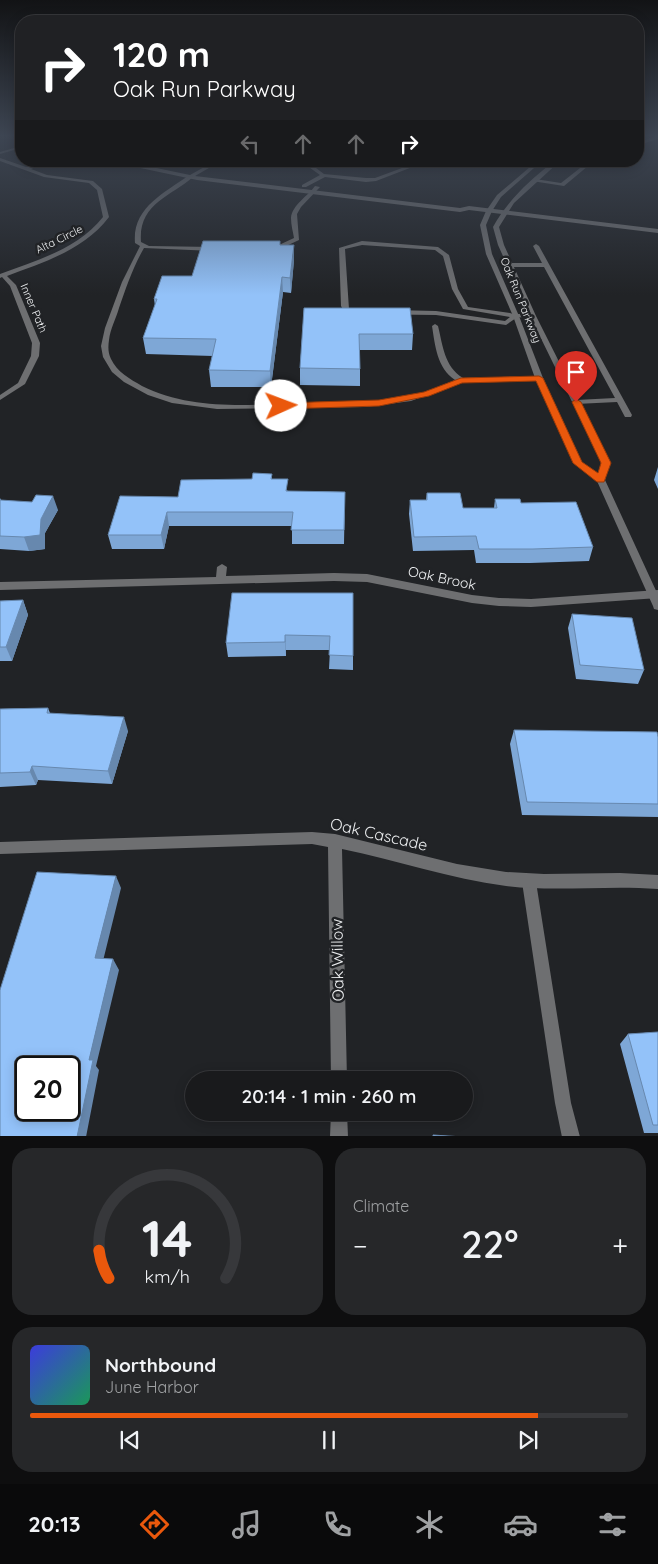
<!DOCTYPE html>
<html lang="en">
<head>
<meta charset="utf-8">
<style>
	body { margin:0; font-family:Quicksand,sans-serif; background:#262729; color:#f1f3f6; height:100vh; display:flex; flex-direction:column; font-size:19px; white-space:nowrap }
	* { box-sizing:border-box; margin:0 }
	p { font-size:16px; color:#9fa1a3 }
	.icon { flex:none; width:28px; height:28px; fill:none; stroke:currentColor; stroke-width:2; stroke-linecap:round; stroke-linejoin:round }
	.map { position:relative; height:1136px; overflow:hidden }
	.drawer { display:flex; flex-direction:column; gap:12px; padding:12px; background:#0e0e0f; flex:1 }
	.drawer>* { flex:none }
	.hud { position:absolute; left:15px; top:15px; width:629px; height:152px; border-radius:20px; box-shadow:0 2px 12px #0003,0 0 0 1px #37383b; background:#202124; color:#fff; overflow:hidden }
	.speed { position:absolute; left:15px; top:1056px; display:flex; gap:10px; font-size:25px; font-weight:700; text-align:center }
	.speed>* { display:grid; place-content:center; width:65px; height:65px; border-radius:50%; background:#191a1c; box-shadow:0 2px 12px #0003,0 0 0 1px #37383b; line-height:1 }
	.speed .limit { border:2px solid #111; border-radius:8px; background:#fff; color:#111 }
	.pin { position:absolute; display:grid; place-items:center; width:42px; height:42px; color:#fff; margin:-51px -21px; border-radius:50% 50% 50% 0; rotate:-45deg; box-shadow:0 0 5px #0007 }
	.pin .icon { rotate:45deg }
	.me { position:absolute; width:55px; margin:-28px; rotate:88deg; stroke-linejoin:round; filter:drop-shadow(0 0 4px #0008) }
	.turn { display:flex; align-items:center; gap:18px; height:105px; padding:0 15px; font-size:22px }
	.turn .icon { width:65px; height:65px; stroke-width:2.5 }
	.turn b { display:block; font-size:35px; line-height:42px }
	.lanes { display:flex; align-items:center; height:48px; padding:0 15px; background:#0003; justify-content:center; gap:25px; direction:ltr }
	.lanes .off { opacity:.35 }
	.big { font-size:38px; font-weight:600; line-height:1.1 }
	.drawer .card { flex:1; display:flex; flex-direction:column; justify-content:center; gap:8px; min-width:0; padding:0 18px; border-radius:20px; background:#262729 }
	.drawer .dial { align-items:center; gap:0 }
	.dial svg { height:130px; overflow:visible; fill:none; stroke:#37383b; stroke-width:7; stroke-linecap:round; text-anchor:middle }
	.dial text { fill:#f1f3f6; stroke:none }
	.song { display:flex; align-items:center; gap:15px }
	.cover { width:60px; height:60px; border-radius:8px; background:linear-gradient(135deg,hsl(240 70% 55%),hsl(150 70% 35%)) }
	.played { height:5px; border-radius:2px; background:linear-gradient(90deg,#ea580c 85%,#37383b 85%) }
	.keys { display:flex; justify-content:space-around; direction:ltr }
	.heat { display:flex; justify-content:space-between; align-items:center; font-size:28px; direction:ltr }
	.drawer .tiles { flex:1; display:grid; gap:12px; grid-template-columns:1fr 1fr }
	.card:last-child { grid-column:span 2 }
	.trip { position:absolute; left:185px; top:1071px; width:288px; height:50px; border-radius:25px; background:#191a1c; box-shadow:0 2px 12px #0003,0 0 0 1px #37383b; font-weight:600; line-height:50px; text-align:center }
	.dock { display:flex; height:80px; justify-content:space-around; align-items:center; background:#0a0a0b; color:#9fa1a3 }
	.dock .icon { width:35px; height:35px }
	.dock .selected { color:#ea580c }
	.dock b { font-size:22px; color:#f1f3f6 }
	.map>svg:first-child { display:block }
	.lines { fill:none; stroke-linecap:round; stroke-linejoin:round }
	.service { fill:#6e6f71; fill-rule:evenodd }
	.minor { fill:#6e6f71; fill-rule:evenodd }
	.tertiary { fill:#6e6f71; fill-rule:evenodd }
	.wall { fill:#7ea7d6 }
	.shaded-wall { fill:#6788ae }
	.building { fill:#93c2f9; stroke:#6788ae; fill-rule:evenodd }
	.route { fill:#ea580c; stroke:#983908 }
	.labels { text-anchor:middle; dominant-baseline:central; stroke-width:5; stroke-linejoin:round; paint-order:stroke }
	.far-street-label { font-size:11px; fill:#edeff1; stroke:#212326 }
	.street-label { font-size:14px; fill:#edeff1; stroke:#212326 }
	.near-street-label { font-size:16px; fill:#edeff1; stroke:#212326 }
</style>
</head>
<body>
<div class="map">
<svg width="658" height="1137" viewBox="0 0 658 1137">
	<rect width="100%" height="100%" fill="#212326"/>
	<g class="lines">
		<path class="service" d="M655,136H658V139L638,145V143Z
			M313,161H320L312,165L324,174L366,178H375L421,161H428L376,181L366,182L325,177L306,187H302V185L320,175L306,165Z
			M589,161H594L564,186L532,181L535,179L561,183Z
			M188,176L193,177C170,197 138,204 141,242L149,246L214,247L217,249L214,251L144,248C133,267 126,288 119,308C116,319 110,329 109,340C108,347 108,353 111,359C117,372 130,379 142,386C194,412 254,404 310,403C340,402 372,404 401,398C420,395 438,387 455,380C437,368 435,345 432,326L435,324L438,326C443,346 444,366 463,378L539,376L543,378L539,380L462,382L411,401L366,407L217,409L172,403L148,395L124,382L112,372L103,357L101,346L105,328L122,282L140,246L135,243C132,208 164,193 188,176Z
			M315,186L320,187L301,207L297,214L299,240L284,247L269,248V246L281,244L294,238C293,232 291,225 291,218C292,205 308,196 315,186Z
			M362,241L438,247L449,255L458,289L468,307L510,313L519,316L506,325L436,315L354,314L344,311L341,306L339,248ZM362,245L435,250L443,256L452,289L463,309L510,317L505,321L436,311L349,309L345,249Z
			M536,244L539,246L632,415L631,417H625L617,402L576,404L572,402L576,400L615,398L544,267H510L507,265L510,263H542L533,246Z
			M529,875L534,877L536,882L571,1103L580,1137H562L555,1103L522,882L524,877Z"/>
		<path class="minor" d="M21,146V148L0,154V152Z
			M0,158L26,167L42,161H49L31,169L47,175L93,181L102,189L109,217C84,250 44,262 7,276L16,285L40,343L39,356L25,384L0,400V395L18,383L31,356L32,343L10,286L2,277L0,278V274C37,260 78,249 103,217L97,190L89,183L44,177L0,161Z
			M123,161L190,175L215,161H221L195,176L460,208L469,206L658,229V233L469,210L460,212L197,180L131,166Z
			M516,314H533L536,316L533,318L514,317L513,316Z
			M222,564L227,567L226,576L334,573L367,574L472,595L499,598L531,599L658,590V598L531,607L499,606L472,603L367,582L334,581L0,590V582L216,577L217,567Z
			M312,832L335,834L457,864L506,872L544,874L620,873L658,875V889C607,885 556,892 506,886C450,879 397,860 342,849L347,1080H331L328,847L312,844L0,854V842Z
			M331,1112H347L348,1137H330Z"/>
		<path class="tertiary" d="M537,161H542L501,197L492,211L486,225L492,254L519,316L543,378L582,462L598,474L602,463L530,316L498,245L493,227C507,201 530,180 553,162L560,161L514,203L499,227L504,245L536,316L610,463L605,480L658,595V610L654,609L653,606L597,481L574,463L535,378L513,316L486,254L480,225L486,211L497,195Z"/>
	</g>
	<path class="wall" d="M280,245L294,260L291,293L283,292L271,387H211L209,370L213,356L146,354L143,338L155,306L154,299L192,276Z
		M304,308L413,334L412,350H360V386L300,385V368Z
		M658,467V489L654,480Z
		M272,474V479L288,491L345,492L344,544H292V526H169L164,549H112L108,535L178,497L252,479Z
		M427,493L463,508H494L495,499L521,503L593,547L589,561L530,563H476L474,550L413,551L409,514L410,500H426Z
		M0,498L1,500L58,510L45,533V549L29,551L0,549Z
		M353,593V670L329,669L330,650H286V656L228,657L226,643Z
		M23,600L28,615L12,661H0V601Z
		M572,614L644,670L638,684L576,679L568,628Z
		M48,708L50,713L128,731L112,784L38,780L36,785L0,787V709Z
		M514,730L658,737V817L522,815L510,744Z
		M658,1032V1133H644L620,1044L628,1034Z"/>
	<path class="shaded-wall" d="M294,245V260L291,293L290,278Z
		M282,277L283,292L271,387L270,371Z
		M53,496L58,510L45,533V549L29,551L24,537L41,519Z
		M167,512L169,526L164,549L161,535Z
		M23,600L28,615L12,661L6,647Z
		M285,635L286,650V656L285,642Z
		M124,717L128,731L112,784L108,771Z
		M32,766L38,780L36,785L30,772Z
		M116,876L121,888L101,969L95,958Z
		M113,959L119,970L96,1066L99,1070L86,1137H77L89,1060Z"/>
	<path class="building" d="M203,241H280V245H294L290,278L282,277L270,371L209,370L216,339L143,338L157,299H154L162,276H192Z
		M304,308H410L413,334H359L360,369L300,368Z
		M253,473L272,474L271,479H288L286,491L345,492L344,530H291L293,512H167L161,535H108L120,496L178,497L181,480L252,479Z
		M427,493H460L463,508H497L495,499H520L521,503L576,502L593,547L533,549H479L476,536L414,537L410,500H427Z
		M36,495L53,496L41,519L40,535L24,537L0,536V500L32,502Z
		M232,593H353V656L329,655L330,636L285,635V642L226,643Z
		M23,600L6,647H0V601Z
		M572,614L632,618L644,670L580,665Z
		M48,708L47,713L124,717L108,771L32,766L30,772L0,773V709Z
		M514,730L657,732L658,737V804L527,802Z
		M37,872L116,876L95,958L113,959L89,1060H93L77,1137H0V990ZM26,1068H69V1110H26Z
		M658,1032V1125H653L628,1034Z
		M433,1135L463,1137H433Z"/>
	<linearGradient id="sky" x2="0" y2="1"><stop stop-color="#121315"/><stop offset="0.46" stop-color="#3d4552"/><stop offset="1" stop-color="#3d4552" stop-opacity="0"/></linearGradient>
	<rect width="658" height="295" fill="url(#sky)"/>
	<path class="route" d="M539,376L543,378L582,462L598,473L601,463L572,402L576,399L581,402L611,463L604,482H597L573,463L536,381L462,383L429,396L379,406L281,409L276,406L281,403L379,400L424,392L461,378Z"/>
	<g class="labels">
		<g class="far-street-label">
			<text transform="translate(59 239) rotate(-26)">Alta Circle</text>
			<text transform="translate(521 300) rotate(68)">Oak Run Parkway</text>
			<text transform="translate(34 308) rotate(67)">Inner Path</text>
		</g>
		<g class="street-label">
			<text transform="translate(442 578) rotate(12)">Oak Brook</text>
		</g>
		<g class="near-street-label">
			<text transform="translate(379 834) rotate(13)">Oak Cascade</text>
			<text transform="translate(337 960) rotate(-91)">Oak Willow</text>
		</g>
	</g>
</svg>
<div class="speed"><div class="limit">20</div></div>
<div class="pin" style="left:576px;top:402px;background:#d93025"><svg class="icon" aria-label="arrive" viewBox="0 0 24 24"><path d="M6 21V4h12l-3 4 3 4H6"/></svg></div>
<svg class="me" style="left:281px;top:406px" viewBox="-20 -20 40 40"><circle r="19" fill="#fff"/><path d="M0-13L10 11 0 6-10 11z" fill="#ea580c"/></svg>
<div class="trip">20:14 · 1 min · 260 m</div>
<div class="hud">
<div class="turn"><svg class="icon" aria-label="right" viewBox="0 0 24 24"><path d="M7 20v-9h11M14 6l5 5-5 5"/></svg><div><b>120 m</b>Oak Run Parkway</div></div>
<div class="lanes"><svg class="icon off" aria-label="left" viewBox="0 0 24 24"><path d="M17 20v-9H6M10 6l-5 5 5 5"/></svg><svg class="icon off" aria-label="ahead" viewBox="0 0 24 24"><path d="M12 20V5M6 11l6-6 6 6"/></svg><svg class="icon off" aria-label="ahead" viewBox="0 0 24 24"><path d="M12 20V5M6 11l6-6 6 6"/></svg><svg class="icon" aria-label="right" viewBox="0 0 24 24"><path d="M7 20v-9h11M14 6l5 5-5 5"/></svg></div>
</div>
</div>
<section class="drawer">
<div class="tiles">
<div class="card dial"><svg viewBox="0 0 100 80">
<path d="M14 69A42 42 0 1 1 86 69"/>
<path d="M14 69A42 42 0 0 1 8 52" stroke="#ea580c"/>
<text x="50" y="56" font-size="32" font-weight="700">14</text>
<text x="50" y="72" font-size="11">km/h</text>
</svg></div>
<div class="card"><p>Climate</p>
<div class="heat"><a>−</a><b class="big">22°</b><a>+</a></div>
</div>
<div class="card">
<div class="song"><i class="cover"></i><div><b>Northbound</b><p>June Harbor</p></div></div>
<div class="played"></div>
<div class="keys"><svg class="icon" aria-label="previous" viewBox="0 0 24 24"><path d="M18 5L8 12l10 7zM5 5v14"/></svg><svg class="icon" aria-label="pause" viewBox="0 0 24 24"><path d="M8 5v14M16 5v14"/></svg><svg class="icon" aria-label="next" viewBox="0 0 24 24"><path d="M6 5l10 7-10 7zM19 5v14"/></svg></div>
</div>
</div>
</section>
<nav class="dock">
<b>20:13</b>
<svg class="icon selected" aria-label="directions" viewBox="0 0 24 24"><path d="M12 3l9 9-9 9-9-9zM9 14v-3h6M13 9l2 2-2 2"/></svg>
<svg class="icon" aria-label="music" viewBox="0 0 24 24"><path d="M9 18V5l10-2v13"/><circle cx="6" cy="18" r="3"/><circle cx="16" cy="16" r="3"/></svg>
<svg class="icon" aria-label="phone" viewBox="0 0 24 24"><path d="M5 4h4l2 5-3 2q2 4 5 5l2-3 5 2v4C11 20 4 13 5 4z"/></svg>
<svg class="icon" aria-label="climate" viewBox="0 0 24 24"><path d="M12 3v18M4 7l16 10M4 17L20 7"/></svg>
<svg class="icon" aria-label="car" viewBox="0 0 24 24"><path d="M5 17H2v-5l4-1 3-4h7l3 4 3 1v5h-3M9 17h6M6 11h13"/><circle cx="7" cy="17" r="2"/><circle cx="17" cy="17" r="2"/></svg>
<svg class="icon" aria-label="filters" viewBox="0 0 24 24"><path d="M4 7h16M4 17h16"/><circle cx="9" cy="7" r="2"/><circle cx="15" cy="17" r="2"/></svg>
</nav>
</body>
</html>
